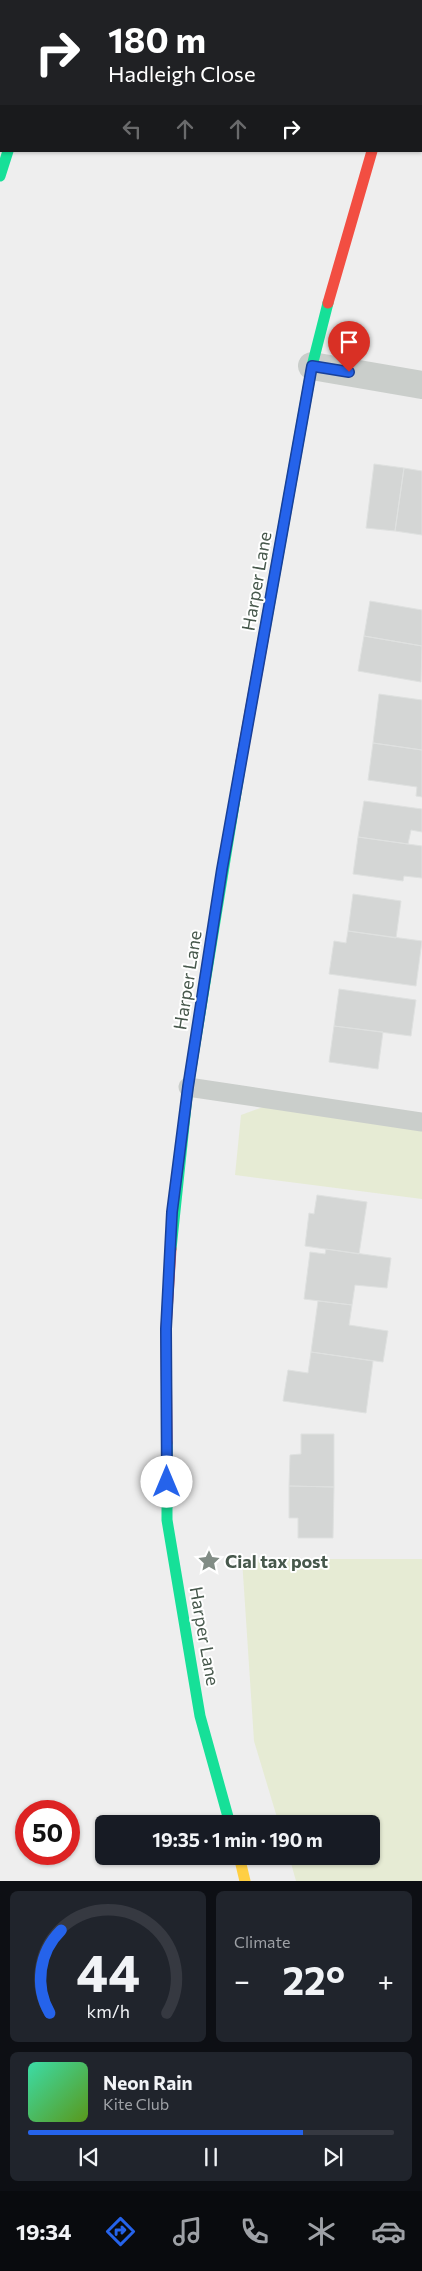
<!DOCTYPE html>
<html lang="en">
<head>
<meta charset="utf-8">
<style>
	body { margin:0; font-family:Commissioner,sans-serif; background:#20242c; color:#f1f3f6; height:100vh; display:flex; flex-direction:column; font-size:19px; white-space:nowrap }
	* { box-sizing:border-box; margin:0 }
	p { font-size:16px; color:#9ea1a6 }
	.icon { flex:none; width:28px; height:28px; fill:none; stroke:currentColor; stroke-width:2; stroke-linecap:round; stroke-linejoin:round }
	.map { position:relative; height:1881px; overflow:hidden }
	.sheet { display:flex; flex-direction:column; gap:10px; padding:10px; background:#0d0f14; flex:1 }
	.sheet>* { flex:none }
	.guide { position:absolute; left:0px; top:0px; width:422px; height:152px; box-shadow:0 1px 4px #0004; background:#202124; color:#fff; overflow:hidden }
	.speed { position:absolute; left:15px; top:1800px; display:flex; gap:10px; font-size:25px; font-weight:700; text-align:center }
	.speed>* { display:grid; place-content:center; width:65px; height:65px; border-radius:50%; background:#171b24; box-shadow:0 1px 4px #0004; line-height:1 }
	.speed .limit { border:8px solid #d22; background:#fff; color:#111 }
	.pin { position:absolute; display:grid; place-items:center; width:42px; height:42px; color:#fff; margin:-51px -21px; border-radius:50% 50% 50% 0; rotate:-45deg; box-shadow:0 0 5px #0007 }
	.pin .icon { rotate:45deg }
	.me { position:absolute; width:55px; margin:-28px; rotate:0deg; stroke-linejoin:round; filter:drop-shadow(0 0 4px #0008) }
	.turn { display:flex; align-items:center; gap:18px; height:105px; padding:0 25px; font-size:22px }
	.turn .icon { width:65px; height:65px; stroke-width:2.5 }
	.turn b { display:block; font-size:35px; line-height:42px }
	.lanes { display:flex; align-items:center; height:48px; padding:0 25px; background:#0003; justify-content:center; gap:25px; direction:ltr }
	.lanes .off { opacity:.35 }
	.big { font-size:38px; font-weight:700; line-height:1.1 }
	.sheet .widget { flex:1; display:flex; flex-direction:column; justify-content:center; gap:8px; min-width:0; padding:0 18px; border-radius:8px; background:#20242c }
	.sheet .dial { align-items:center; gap:0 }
	.dial svg { height:130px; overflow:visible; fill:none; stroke:#363941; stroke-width:7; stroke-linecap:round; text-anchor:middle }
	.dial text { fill:#f1f3f6; stroke:none }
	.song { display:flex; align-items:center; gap:15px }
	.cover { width:60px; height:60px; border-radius:8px; background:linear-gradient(135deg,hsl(160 70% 55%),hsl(90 70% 35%)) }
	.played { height:5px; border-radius:2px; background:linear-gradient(90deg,#2563eb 75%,#363941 75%) }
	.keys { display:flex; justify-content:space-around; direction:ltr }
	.heat { display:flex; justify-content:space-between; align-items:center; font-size:28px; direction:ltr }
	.sheet .tiles { flex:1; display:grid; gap:10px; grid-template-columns:1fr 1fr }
	.widget:last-child { grid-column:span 2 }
	.trip { position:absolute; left:95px; top:1815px; width:285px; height:50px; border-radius:8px; background:#171b24; box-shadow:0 1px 4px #0004; font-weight:700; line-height:50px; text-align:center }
	.tabs { display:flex; height:80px; justify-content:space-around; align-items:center; background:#090b0e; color:#9ea1a6 }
	.tabs .icon { width:35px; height:35px }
	.tabs .on { color:#2563eb }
	.tabs b { font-size:22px; color:#f1f3f6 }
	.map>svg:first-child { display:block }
	.green { fill:#e6ebd4 }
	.building { fill:#d4d6d5; stroke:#dfe1e0 }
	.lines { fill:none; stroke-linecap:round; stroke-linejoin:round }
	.lane { stroke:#cacecb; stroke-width:19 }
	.street { stroke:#cacecb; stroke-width:28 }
	.fast { stroke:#16e098; stroke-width:11 }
	.slow { stroke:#ffcf43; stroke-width:11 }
	.jam { stroke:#f24e42; stroke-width:11 }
	.route-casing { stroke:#184099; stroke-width:12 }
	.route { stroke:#2563eb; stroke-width:9 }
	.labels { text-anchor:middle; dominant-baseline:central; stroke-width:4; stroke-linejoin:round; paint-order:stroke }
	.street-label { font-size:18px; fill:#47584c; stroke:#fff }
	.poi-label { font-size:18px; font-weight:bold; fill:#47584c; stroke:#fff; text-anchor:start }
</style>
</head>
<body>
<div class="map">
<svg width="422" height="1881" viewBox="0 0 422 1881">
	<rect width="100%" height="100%" fill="#eee"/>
	<path class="green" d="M266,1106L422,1131V1199L235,1175L241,1115Z
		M242,1559H422V1881H296L289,1856H371V1824H279L254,1741Z"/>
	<path class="building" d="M374,464L404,468L395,531L366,528Z
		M404,468L422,471V535L395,531Z
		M370,601L422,610V646L364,636Z
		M364,636L422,646L421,682L358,671Z
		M379,694L422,700V750L373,743Z
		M373,743L422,750V797L416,796L417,787L368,780Z
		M364,801L422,809V832L411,830L408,844L358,837Z
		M358,837L422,846V878L404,876L403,881L353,874Z
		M353,894L401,901L396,938L348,931Z
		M348,931L422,941L416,986L329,974L334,941L346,943Z
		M339,989L416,1000L411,1036L334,1026Z
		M334,1026L383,1032L378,1069L329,1062Z
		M317,1195L367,1202L359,1254L305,1246L309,1213L314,1214Z
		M326,1249L391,1258L387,1288L355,1285L352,1305L304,1299L310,1252L325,1254Z
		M318,1301L352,1305L349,1325L388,1331L383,1362L311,1352Z
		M311,1352L373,1361L366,1413L283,1401L288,1370L308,1373Z
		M301,1434H334V1487L289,1486L290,1455L301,1454Z
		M289,1486L334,1487L333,1538H298V1518H289Z"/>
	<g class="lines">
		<path class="lane" d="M188,1087L422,1122"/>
		<path class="street" d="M312,366L422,385"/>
		<path class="fast" d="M58,1L59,0
			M421,13L422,11
			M0,176L8,151
			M265,629L312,366L328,303
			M171,1249L188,1087L241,762
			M167,1443V1520L200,1716L230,1824"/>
		<path class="slow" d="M239,1856L245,1881"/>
		<path class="jam" d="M328,303L372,151
			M241,762L265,629
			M167,1443L166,1329L171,1249"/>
	</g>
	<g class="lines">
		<defs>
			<path id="route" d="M167,1482L166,1329L172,1212L188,1087L222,869L312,366L349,372"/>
		</defs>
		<use href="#route" class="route-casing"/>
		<use href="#route" class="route"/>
	</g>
	<defs>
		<symbol id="sight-bare" viewBox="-9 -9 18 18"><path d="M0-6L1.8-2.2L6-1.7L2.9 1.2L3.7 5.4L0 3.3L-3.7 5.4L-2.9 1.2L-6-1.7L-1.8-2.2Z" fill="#818c85" stroke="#fff" stroke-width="2.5" paint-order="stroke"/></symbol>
	</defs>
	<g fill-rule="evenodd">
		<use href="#sight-bare" x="193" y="1545" width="32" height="32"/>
	</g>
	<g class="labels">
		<g class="street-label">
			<text transform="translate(256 581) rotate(-80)">Harper Lane</text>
			<text transform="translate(187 980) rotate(-81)">Harper Lane</text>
			<text transform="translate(205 1636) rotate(80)">Harper Lane</text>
		</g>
		<g class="poi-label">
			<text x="225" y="1561">Cial tax post</text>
		</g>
	</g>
</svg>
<div class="speed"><div class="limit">50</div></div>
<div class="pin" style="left:349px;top:372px;background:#d93025"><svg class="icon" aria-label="arrive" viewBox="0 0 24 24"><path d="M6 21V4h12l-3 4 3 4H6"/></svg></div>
<svg class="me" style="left:167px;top:1482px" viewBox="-20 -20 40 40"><circle r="19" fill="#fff"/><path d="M0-13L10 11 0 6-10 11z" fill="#2563eb"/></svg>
<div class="trip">19:35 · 1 min · 190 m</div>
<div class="guide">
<div class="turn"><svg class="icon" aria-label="right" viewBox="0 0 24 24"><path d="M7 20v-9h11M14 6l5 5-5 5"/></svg><div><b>180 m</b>Hadleigh Close</div></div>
<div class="lanes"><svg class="icon off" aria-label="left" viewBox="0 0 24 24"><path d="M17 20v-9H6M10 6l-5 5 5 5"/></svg><svg class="icon off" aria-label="ahead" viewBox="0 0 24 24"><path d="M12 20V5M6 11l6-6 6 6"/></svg><svg class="icon off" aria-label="ahead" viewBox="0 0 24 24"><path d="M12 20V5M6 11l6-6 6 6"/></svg><svg class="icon" aria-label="right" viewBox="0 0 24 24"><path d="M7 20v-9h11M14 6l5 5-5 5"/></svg></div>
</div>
</div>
<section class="sheet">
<div class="tiles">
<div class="widget dial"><svg viewBox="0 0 100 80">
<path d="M14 69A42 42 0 1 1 86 69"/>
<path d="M14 69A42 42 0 0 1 21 18" stroke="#2563eb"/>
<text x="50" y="56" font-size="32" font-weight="700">44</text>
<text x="50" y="72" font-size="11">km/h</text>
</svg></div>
<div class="widget"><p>Climate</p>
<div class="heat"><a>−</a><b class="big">22°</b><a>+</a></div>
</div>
<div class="widget">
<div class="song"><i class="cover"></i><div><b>Neon Rain</b><p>Kite Club</p></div></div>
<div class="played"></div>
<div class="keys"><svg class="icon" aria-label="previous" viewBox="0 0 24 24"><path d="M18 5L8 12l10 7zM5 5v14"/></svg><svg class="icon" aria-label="pause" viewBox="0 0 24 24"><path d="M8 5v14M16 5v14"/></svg><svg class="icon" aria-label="next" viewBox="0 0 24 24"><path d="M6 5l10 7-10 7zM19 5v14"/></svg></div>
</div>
</div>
</section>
<nav class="tabs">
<b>19:34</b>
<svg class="icon on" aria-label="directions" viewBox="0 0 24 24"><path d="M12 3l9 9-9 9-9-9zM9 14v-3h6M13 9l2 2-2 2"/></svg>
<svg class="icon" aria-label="music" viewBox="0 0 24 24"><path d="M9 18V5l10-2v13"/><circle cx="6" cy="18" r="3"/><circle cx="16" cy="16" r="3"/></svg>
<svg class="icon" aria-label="phone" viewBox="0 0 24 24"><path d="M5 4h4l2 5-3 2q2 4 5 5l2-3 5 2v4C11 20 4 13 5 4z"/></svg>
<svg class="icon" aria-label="climate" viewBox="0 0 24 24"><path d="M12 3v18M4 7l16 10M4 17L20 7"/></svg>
<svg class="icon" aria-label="car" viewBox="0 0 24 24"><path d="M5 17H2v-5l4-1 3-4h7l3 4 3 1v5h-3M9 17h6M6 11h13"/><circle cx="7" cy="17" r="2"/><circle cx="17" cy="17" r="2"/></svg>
</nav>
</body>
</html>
